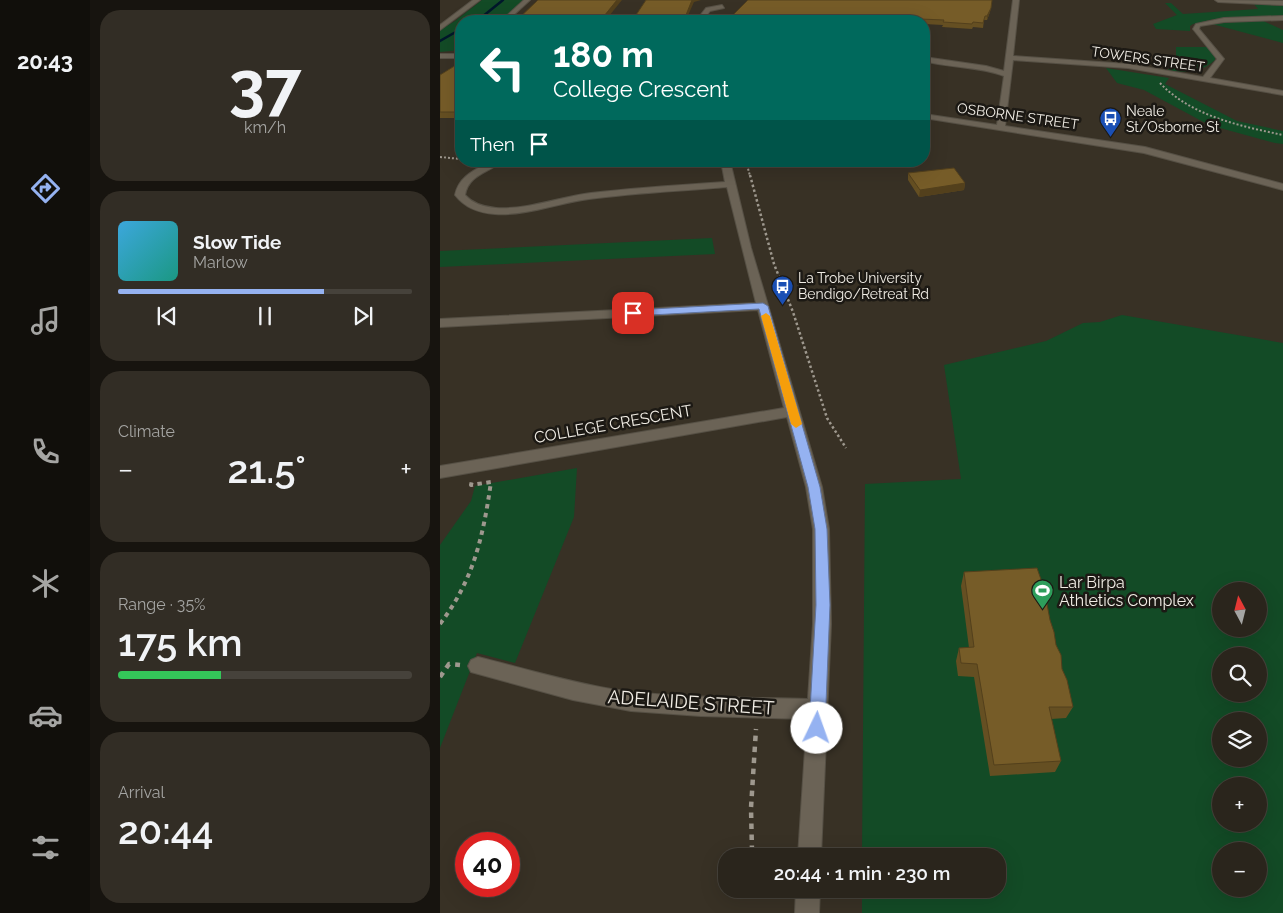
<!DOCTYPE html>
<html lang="en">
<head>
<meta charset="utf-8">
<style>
	body { margin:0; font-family:Raleway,sans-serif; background:#322d25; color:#f1f3f6; height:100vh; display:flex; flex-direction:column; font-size:19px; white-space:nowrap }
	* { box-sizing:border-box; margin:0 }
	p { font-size:16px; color:#a5a5a3 }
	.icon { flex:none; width:28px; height:28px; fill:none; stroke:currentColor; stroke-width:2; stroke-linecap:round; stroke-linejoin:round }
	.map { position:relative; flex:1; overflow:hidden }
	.drawer { display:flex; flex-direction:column; gap:10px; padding:10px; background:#17140f; width:350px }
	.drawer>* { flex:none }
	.top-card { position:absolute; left:15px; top:15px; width:475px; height:152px; border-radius:20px; box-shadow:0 5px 20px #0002,0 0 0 1px #46423b; background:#00695c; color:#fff; overflow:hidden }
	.needle { width:32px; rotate:353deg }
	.controls { position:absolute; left:772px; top:582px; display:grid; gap:10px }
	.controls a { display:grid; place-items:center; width:55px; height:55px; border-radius:50%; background:#2a251c; box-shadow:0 5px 20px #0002,0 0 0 1px #46423b; font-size:25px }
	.speed { position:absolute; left:15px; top:832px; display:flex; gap:10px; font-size:25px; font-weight:700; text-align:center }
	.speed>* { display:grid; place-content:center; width:65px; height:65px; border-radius:50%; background:#2a251c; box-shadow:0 5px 20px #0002,0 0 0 1px #46423b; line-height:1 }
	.speed .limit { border:8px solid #d22; background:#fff; color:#111 }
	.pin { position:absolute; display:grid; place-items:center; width:42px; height:42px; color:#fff; margin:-21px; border-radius:10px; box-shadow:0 2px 8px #0006 }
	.me { position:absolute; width:55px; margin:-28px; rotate:3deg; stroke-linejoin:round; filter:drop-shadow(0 0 4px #0008) }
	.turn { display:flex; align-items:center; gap:18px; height:105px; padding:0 15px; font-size:22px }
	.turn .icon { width:65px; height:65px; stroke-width:2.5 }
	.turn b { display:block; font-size:35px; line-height:42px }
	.then { display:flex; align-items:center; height:48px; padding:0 15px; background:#0003; gap:10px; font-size:19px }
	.big { font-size:38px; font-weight:600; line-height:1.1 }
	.drawer .widget { flex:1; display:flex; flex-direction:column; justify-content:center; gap:8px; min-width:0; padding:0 18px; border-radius:20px; background:#322d25 }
	.drawer .dial { align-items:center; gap:0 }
	.dial b { font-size:65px; line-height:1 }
	.song { display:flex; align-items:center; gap:15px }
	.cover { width:60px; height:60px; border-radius:8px; background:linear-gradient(135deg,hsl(200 70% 55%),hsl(170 70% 35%)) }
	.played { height:5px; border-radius:2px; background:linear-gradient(90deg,#95b2f1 70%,#46423b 70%) }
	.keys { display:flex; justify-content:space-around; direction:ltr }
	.heat { display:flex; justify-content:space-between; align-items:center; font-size:28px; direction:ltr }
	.charge { height:8px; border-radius:4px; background:linear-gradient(90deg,#34c759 35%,#46423b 0) }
	.trip { position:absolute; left:278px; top:848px; width:288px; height:50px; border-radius:20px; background:#2a251c; box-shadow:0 5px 20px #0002,0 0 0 1px #46423b; font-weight:600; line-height:50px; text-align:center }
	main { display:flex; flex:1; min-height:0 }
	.menu { display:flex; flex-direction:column; width:90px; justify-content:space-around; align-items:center; background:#110f0b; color:#a5a5a3 }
	.menu .icon { width:35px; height:35px }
	.menu .on { color:#95b2f1 }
	.menu b { font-size:22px; color:#f1f3f6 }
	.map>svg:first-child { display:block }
	.green { fill:#134b26; fill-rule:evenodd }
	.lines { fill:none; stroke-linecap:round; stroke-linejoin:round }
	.stream { stroke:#00172b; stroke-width:2.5 }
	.minor-casing { stroke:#565045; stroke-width:2 }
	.path-far3 { stroke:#9e988e; stroke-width:2; stroke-dasharray:2 2; stroke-linecap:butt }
	.path-far2 { stroke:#9e988e; stroke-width:2.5; stroke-dasharray:2.5 2.5; stroke-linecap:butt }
	.path-far1 { stroke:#9e988e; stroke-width:4; stroke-dasharray:4.5 4.5; stroke-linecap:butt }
	.path { stroke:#9e988e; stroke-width:4.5; stroke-dasharray:5.5 5.5; stroke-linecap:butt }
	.minor { fill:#6b6356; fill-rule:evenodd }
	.wall { fill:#654f22 }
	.shaded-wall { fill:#53401c }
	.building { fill:#765c28; stroke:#53401c }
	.route { fill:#95b2f1; stroke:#61749d }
	.slow { fill:#f59e0b }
	.labels { text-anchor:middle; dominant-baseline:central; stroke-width:5; stroke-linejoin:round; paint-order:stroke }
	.far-street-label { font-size:14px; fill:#f1ede5; stroke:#1c1914 }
	.far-poi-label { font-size:14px; fill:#f1ede5; stroke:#1c1914; text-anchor:start }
	.street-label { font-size:16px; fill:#f1ede5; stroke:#1c1914 }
	.poi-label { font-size:16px; fill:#f1ede5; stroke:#1c1914; text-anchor:start }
	.near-street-label { font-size:19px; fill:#f1ede5; stroke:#1c1914 }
</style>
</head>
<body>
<main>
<nav class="menu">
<b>20:43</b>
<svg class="icon on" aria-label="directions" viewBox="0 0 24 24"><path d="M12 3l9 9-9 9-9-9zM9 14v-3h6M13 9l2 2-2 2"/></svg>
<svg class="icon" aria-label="music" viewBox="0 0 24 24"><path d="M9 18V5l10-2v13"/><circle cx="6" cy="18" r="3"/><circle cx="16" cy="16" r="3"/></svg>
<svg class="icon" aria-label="phone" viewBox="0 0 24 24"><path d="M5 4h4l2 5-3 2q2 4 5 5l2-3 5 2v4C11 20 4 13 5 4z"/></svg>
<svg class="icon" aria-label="climate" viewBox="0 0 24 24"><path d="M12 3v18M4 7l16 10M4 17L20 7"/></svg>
<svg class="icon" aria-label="car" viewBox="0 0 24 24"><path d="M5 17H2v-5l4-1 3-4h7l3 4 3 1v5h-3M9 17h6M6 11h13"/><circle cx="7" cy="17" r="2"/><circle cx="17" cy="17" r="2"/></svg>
<svg class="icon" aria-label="filters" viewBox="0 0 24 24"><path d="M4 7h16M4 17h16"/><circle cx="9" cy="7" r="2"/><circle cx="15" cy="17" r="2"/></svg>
</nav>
<section class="drawer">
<div class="widget dial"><b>37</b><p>km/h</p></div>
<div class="widget">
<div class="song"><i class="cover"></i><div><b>Slow Tide</b><p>Marlow</p></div></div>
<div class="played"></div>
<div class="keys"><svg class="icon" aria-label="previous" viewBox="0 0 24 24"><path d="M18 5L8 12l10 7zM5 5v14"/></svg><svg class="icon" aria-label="pause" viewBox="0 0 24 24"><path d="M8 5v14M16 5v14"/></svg><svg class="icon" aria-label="next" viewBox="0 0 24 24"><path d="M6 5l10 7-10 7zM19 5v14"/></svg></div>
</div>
<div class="widget"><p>Climate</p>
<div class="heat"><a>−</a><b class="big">21.5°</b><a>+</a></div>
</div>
<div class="widget"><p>Range · 35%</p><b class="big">175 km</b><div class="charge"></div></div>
<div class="widget"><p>Arrival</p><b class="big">20:44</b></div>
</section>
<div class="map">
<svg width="843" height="913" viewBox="0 0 843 913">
	<rect width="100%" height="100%" fill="#383125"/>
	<path class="green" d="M42,0H84L61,21H21V50L0,52V30L15,21Z
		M725,3H731L743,14L818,9L814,4L843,6V16L774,19L753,24L750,26V31L716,29L713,24L737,15Z
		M821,20L843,30V43L772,24Z
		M736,47H767L775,55V60C761,73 746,73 728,70L736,59Z
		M666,68L729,78L725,84L797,121L843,131V144L835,143L769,125L704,90L677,83Z
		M272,238L275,254L0,267V251Z
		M682,315L843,343V913H422V889H556V856H422L425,484L521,479L504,365L606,341L643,323L660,322ZM781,591H819V629H781ZM781,656H819V694H781ZM781,721H819V759H781ZM781,786H819V824H781ZM781,851H819V889H781Z
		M137,468L134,517L75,663L37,653L0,748V545L31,501L35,486Z"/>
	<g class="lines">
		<path class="stream" d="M37,21L63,0
			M0,41L21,29"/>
		<defs>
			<path id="minor" d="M33,0H40L0,30V25Z
				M84,0H90L67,21H61Z
				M573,0H579L573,56L688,64L763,77L777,59L753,29L756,24L784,18L843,16V20L784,22L760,26L759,29L784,59L770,78L843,91V95L688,68L573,60L565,126L705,147L843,184V190L704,153L484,118V114L557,125L564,76C538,66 510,68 484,61V57L546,66L564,71Z
				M775,0L843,1V5L778,2Z
				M282,5L284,8L270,11L262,21H256L266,8Z
				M0,54H21V58H0Z
				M51,161H62C49,173 29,174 25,195C33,204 44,207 56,208C88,210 119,197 151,193C195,188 240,185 285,182L281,161H290L311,248L382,487L389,529L391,624L381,856H358L367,719L261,716L191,711L133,700L31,672L28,666L31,660L38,657C82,668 126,681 171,689C236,699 303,697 368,699L373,624V529L366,487L347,417L0,478V466L344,408L318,310L0,327V319L316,303L287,187C241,191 194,193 149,199C118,203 86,216 55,214C39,213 25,208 15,195C19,176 35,170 51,161Z
				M356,889H380L379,913H355Z"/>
		</defs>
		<use href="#minor" class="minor-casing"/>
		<path class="path-far3" d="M720,83C751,116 800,126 843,135
			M0,157L21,159
			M306,161L310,176"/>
		<path class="path-far2" d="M310,175L334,264L353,312L387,418L406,448"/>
		<path class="path-far1" d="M0,624C34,579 43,537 51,482L31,485L32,481"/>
		<path class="path" d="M0,677L9,664L20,665
			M312,851L311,808L316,729"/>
		<use href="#minor" class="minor"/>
	</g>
	<path class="wall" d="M552,0L550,12L547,20H544L543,28L533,27L532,29L502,27L503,25L484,24V21H287Z
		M21,62V118H0V75Z
		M468,173L525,183L524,190L505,193L479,197L468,180Z
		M524,572L610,620L622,669L633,707L626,718L611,719L621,761L615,772L550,776L534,677L518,676L516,661L519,648H529L521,586Z"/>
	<path class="shaded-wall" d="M177,0H182L165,21H160Z
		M252,0H261L254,2L246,20L245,21H242Z
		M552,0L550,12L547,20V16Z
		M525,183L524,190L505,193L479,197L480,190Z"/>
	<path class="building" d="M98,0H177L160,21H76Z
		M206,0H252L246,15L242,20H235L234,21H192Z
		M308,0H552L551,8L547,16H545L543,23L533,22L532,24L503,22L504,20L457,18L455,21H287Z
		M21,62V112H0V75Z
		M514,168L525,183L506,186L480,190L468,173Z
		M597,568L604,588L610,620L614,632L616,645L621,655L622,669L627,680L633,707H609L621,761L554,765L537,664L521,663L519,648L534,647L524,572Z"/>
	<path class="route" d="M323,303L328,306L380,487L387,529L390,605L385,728L382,733L377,736L372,733L369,728L376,605L375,529L368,487L319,309L193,316L189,313L193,310Z"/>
	<path class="slow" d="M326,313L330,316L362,424L356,428L351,424L321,316Z"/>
	<defs>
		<symbol id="bus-pin" viewBox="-11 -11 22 30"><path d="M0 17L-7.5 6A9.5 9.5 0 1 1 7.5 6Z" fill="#1a4fb4" stroke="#1c1914"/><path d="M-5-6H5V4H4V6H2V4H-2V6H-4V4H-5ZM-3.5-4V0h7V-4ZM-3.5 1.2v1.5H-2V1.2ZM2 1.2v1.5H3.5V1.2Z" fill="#fff"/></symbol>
		<symbol id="stadium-pin" viewBox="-11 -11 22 30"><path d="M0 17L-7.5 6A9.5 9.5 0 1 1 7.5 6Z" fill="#2e9e5b" stroke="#1c1914"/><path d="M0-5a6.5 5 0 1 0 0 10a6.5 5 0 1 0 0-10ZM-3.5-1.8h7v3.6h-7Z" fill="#fff"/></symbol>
	</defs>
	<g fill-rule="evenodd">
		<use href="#bus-pin" x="658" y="106" width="25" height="34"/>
		<use href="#bus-pin" x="330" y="274" width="25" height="34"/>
		<use href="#stadium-pin" x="590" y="578" width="25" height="34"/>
	</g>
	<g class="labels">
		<g class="far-street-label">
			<text transform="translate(708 59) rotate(8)">TOWERS STREET</text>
			<text transform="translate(578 116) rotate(8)">OSBORNE STREET</text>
		</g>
		<g class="far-poi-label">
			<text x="686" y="111">Neale<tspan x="686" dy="16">St/Osborne St</tspan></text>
			<text x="358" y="278">La Trobe University<tspan x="358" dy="16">Bendigo/Retreat Rd</tspan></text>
		</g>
		<g class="street-label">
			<text transform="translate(173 424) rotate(-10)">COLLEGE CRESCENT</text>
		</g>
		<g class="poi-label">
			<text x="619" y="582">Lar Birpa<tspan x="619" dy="18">Athletics Complex</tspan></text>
		</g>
		<g class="near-street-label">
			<text transform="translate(251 702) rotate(4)">ADELAIDE STREET</text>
		</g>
	</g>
</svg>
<div class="controls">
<a><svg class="needle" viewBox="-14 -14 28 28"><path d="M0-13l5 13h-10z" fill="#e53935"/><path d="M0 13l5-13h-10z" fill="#a5a5a3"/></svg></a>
<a><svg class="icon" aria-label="search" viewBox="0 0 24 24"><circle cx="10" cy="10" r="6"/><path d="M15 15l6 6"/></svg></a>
<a><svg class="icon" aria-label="layers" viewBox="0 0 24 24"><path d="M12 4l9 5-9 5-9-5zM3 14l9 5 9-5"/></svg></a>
<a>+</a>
<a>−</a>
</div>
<div class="speed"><div class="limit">40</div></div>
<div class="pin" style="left:193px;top:313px;background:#d93025"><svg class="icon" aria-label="arrive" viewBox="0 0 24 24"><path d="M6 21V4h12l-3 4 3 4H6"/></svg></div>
<svg class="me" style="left:377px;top:728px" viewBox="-20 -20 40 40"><circle r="19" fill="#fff"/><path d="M0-13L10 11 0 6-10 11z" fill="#95b2f1"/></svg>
<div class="trip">20:44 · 1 min · 230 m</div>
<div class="top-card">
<div class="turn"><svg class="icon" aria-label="left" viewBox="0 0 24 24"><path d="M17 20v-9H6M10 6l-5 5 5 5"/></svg><div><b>180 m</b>College Crescent</div></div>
<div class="then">Then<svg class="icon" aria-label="arrive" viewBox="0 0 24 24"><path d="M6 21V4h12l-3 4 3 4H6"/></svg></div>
</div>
</div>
</main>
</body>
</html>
